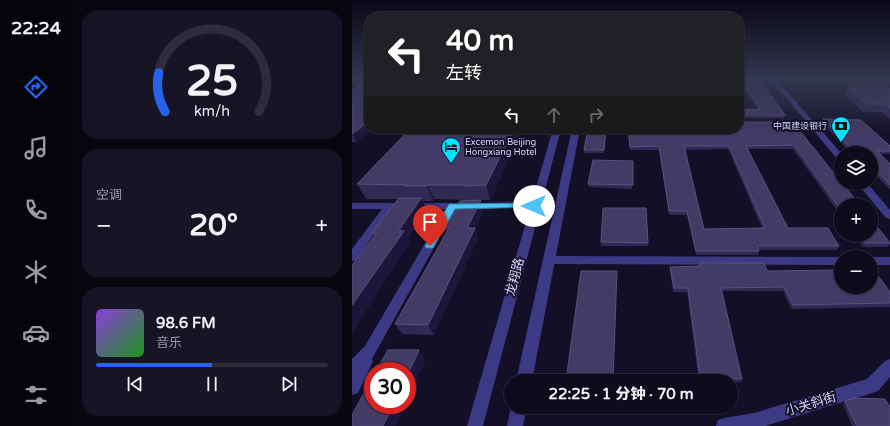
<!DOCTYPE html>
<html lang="zh">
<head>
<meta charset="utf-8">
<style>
	body { margin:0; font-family:"Varela Round","Noto Sans SC",sans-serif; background:#171425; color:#f1f3f6; height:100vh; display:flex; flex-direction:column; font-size:15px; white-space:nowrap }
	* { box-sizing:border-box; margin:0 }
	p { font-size:13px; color:#9b9ba3 }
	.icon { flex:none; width:22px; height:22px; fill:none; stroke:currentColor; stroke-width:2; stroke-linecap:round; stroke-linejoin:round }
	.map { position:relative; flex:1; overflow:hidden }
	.sheet { display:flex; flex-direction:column; gap:10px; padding:10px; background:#08060f; width:280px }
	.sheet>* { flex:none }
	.banner { position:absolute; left:12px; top:12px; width:380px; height:122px; border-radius:16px; box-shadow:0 1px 3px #0004,0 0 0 1px #2e2b3b; background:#202124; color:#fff; overflow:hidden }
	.fabs { position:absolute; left:482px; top:146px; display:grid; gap:8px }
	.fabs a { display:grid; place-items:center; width:44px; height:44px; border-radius:50%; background:#0e0b1c; box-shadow:0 1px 3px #0004,0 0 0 1px #2e2b3b; font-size:20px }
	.speed { position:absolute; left:12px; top:362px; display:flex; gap:8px; font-size:20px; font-weight:700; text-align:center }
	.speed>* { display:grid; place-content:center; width:52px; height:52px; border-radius:50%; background:#0e0b1c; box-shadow:0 1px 3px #0004,0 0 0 1px #2e2b3b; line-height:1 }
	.speed .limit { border:6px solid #d22; background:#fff; color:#111 }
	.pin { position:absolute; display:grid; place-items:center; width:34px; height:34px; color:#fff; margin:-41px -17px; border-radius:50% 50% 50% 0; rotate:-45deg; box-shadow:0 0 4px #0007 }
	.pin .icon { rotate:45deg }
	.me { position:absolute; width:44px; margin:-22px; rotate:270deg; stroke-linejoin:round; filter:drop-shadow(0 0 3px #0008) }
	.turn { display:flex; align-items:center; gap:14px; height:84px; padding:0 16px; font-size:18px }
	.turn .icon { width:52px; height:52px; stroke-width:2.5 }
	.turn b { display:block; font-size:28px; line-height:34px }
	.lanes { display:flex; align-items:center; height:38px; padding:0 16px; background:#0003; justify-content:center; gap:20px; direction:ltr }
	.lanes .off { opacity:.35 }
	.big { font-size:30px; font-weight:800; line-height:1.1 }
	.sheet .widget { flex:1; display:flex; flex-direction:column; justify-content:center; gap:6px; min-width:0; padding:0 14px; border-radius:16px; background:#171425 }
	.sheet .dial { align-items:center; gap:0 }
	.dial svg { height:104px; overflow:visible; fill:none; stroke:#2e2b3b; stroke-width:7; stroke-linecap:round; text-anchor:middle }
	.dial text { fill:#f1f3f6; stroke:none }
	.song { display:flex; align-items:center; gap:12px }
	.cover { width:48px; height:48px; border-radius:6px; background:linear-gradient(135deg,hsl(270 70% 55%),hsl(120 70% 35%)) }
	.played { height:4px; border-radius:2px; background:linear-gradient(90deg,#2563eb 50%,#2e2b3b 50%) }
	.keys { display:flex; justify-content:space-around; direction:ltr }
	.heat { display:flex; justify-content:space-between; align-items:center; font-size:22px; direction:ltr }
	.trip { position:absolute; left:152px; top:374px; width:234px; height:40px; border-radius:20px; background:#0e0b1c; box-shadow:0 1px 3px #0004,0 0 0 1px #2e2b3b; font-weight:800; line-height:40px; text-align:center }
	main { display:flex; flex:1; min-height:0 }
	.dock { display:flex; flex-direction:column; width:72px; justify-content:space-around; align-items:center; background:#06040b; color:#9b9ba3 }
	.dock .icon { width:28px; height:28px }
	.dock .current { color:#2563eb }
	.dock b { font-size:18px; color:#f1f3f6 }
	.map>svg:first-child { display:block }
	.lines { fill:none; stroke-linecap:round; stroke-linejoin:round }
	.minor { fill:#3d3a85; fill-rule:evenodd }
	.tertiary { fill:#3d3a85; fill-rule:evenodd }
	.wall { fill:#312854; fill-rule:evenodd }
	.shaded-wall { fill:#1d163a }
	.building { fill:#433a66; stroke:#5a527e; fill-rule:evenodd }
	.route { fill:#4fc3f7; stroke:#337fa1 }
	.labels { text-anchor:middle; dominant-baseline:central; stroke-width:4; stroke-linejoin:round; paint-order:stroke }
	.far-poi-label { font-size:9px; fill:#d9d4ff; stroke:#130f26; text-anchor:end }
	.near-street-label { font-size:13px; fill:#d9d4ff; stroke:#130f26 }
</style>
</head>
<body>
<main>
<nav class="dock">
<b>22:24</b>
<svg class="icon current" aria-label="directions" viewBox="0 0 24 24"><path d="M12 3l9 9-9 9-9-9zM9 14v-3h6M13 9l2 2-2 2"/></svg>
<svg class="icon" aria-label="music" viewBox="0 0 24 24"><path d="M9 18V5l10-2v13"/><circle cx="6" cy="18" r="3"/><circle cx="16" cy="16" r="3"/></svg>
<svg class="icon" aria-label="phone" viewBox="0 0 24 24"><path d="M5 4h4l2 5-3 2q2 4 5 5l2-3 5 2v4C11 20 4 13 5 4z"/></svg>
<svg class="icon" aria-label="climate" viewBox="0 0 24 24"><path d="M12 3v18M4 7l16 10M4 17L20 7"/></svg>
<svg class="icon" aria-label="car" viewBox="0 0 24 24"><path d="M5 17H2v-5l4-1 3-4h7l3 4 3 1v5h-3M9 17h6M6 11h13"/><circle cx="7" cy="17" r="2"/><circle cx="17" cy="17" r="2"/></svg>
<svg class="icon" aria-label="filters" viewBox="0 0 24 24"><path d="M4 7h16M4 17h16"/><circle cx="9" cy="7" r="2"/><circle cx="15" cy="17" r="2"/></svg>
</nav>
<section class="sheet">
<div class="widget dial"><svg viewBox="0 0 100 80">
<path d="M14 69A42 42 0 1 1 86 69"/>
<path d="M14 69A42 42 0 0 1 9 39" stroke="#2563eb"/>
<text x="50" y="56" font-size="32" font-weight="700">25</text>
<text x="50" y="72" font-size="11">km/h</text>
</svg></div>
<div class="widget"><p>空调</p>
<div class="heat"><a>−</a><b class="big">20°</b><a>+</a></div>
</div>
<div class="widget">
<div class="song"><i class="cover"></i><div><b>98.6 FM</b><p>音乐</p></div></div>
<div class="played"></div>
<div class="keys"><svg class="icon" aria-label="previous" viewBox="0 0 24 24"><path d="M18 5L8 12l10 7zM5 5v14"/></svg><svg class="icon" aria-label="pause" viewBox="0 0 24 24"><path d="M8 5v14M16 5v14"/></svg><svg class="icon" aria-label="next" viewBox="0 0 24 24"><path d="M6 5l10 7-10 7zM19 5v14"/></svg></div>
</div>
</section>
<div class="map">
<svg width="538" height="426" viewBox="0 0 538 426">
	<rect width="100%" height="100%" fill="#130f26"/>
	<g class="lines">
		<path class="minor" d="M14,79H17V83L0,94V89Z
			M418,79H424L489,153V160H486L456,124L421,125V121H424L453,120Z
			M505,183H515L538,210V219L534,218Z
			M182,202L187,205L185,207L118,209L113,206L118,203Z
			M0,203H100L105,206L20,359L21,361L6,393L0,395V359L13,346L93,209H40L4,260L0,261V249L30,209H0Z
			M197,256L489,257H490L489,265L197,264L193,263L191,260L193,257Z
			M518,257H538V265H519Z
			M538,359V377L526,391L520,393L413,426H364L366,420L372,418L402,413L515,379L533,361Z"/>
		<path class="tertiary" d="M201,129H209L131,426H115Z
			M220,129H228L180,381H164Z
			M159,407H175L171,426H155Z"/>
	</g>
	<path class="wall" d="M392,79H408V80L433,115L432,118H387V110L406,109L391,86L392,83H395Z
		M537,79H538V84L536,82Z
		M496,88H538V119L529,112H511L493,95Z
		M0,91L5,142H0Z
		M471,119L538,146V154H528L538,164V190L519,170V153H498L470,122Z
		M437,122L489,205V216L441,149H395L436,228L487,246L485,250H407V251L406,255H344L335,215H317L307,150H278L276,129ZM376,149L410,228L352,229L332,150Z
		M58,129H171L138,200H127L132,210L123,229L126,238L82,335L50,334L43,324L95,232L93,228L117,201L116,200L82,199L81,201H71L75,210L56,239L58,243L22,236L20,233L47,199H14L5,184Z
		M236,129H255L252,153H232V150Z
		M281,161L280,189L237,187L236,184Z
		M502,235H519L538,243V244L536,247H511Z
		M249,242L296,243V246H249Z
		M347,263L415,271L538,292V307L439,309L431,291H370L390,379L389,382H379V381H347L335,292H321L318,270V267L346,266Z
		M493,401L538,426H500L491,404Z
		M260,407V414L211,412V409Z"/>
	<path class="shaded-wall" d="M17,121V129H22L5,142L0,134Z
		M162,129H171L138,200L134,185Z
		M76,185L82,199L81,201L75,186Z
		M69,198L75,210L56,239L58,243L0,333V305L47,230Z
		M129,200L132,210L123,229L126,238L82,335L76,325L115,228Z
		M67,350L74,360L55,401V376Z
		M41,405H53L44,426H31Z"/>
	<path class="building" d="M395,79H407L433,115H388L387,116V110L408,109L392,83H398Z
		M6,87H17V121L0,134V91Z
		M496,88H538V108L533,104H515Z
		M471,119L509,120L538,146V151H525L538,164V185L519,165V153H507L506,151H501Z
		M387,122H437L439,125H443L489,182V183H490L508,205H489V210L442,145L394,146L436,228H476L487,246H405L407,251H344L335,211H317L307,146L278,147L276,129H387ZM332,146H377L413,228L352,229Z
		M58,129H162L134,185L112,186L113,185H76L75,186H53L55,185L5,184Z
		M236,129H254L252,150H232Z
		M241,160L281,161V185L236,184Z
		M47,198H69L47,230L52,231L0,305V265L25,233H20Z
		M129,200L115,228H123L76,325L43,324L97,228H93L108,201Z
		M251,208H294L296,243L249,242Z
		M519,219L538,243H513L507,235H519Z
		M347,263H412L415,271L489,270V287H519V269H521L538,292V303L441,305L432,287L369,288L390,379L348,378L336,288H322L318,267L348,266Z
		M229,271H265L261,381H214Z
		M36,350H67L55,376V371H24Z
		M21,377V405H41L31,426H0V415Z
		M502,398L533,399L538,407V426H505L493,401Z
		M211,407H260V411L211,409Z"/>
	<linearGradient id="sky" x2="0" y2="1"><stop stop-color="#0a0815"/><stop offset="0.57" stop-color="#333752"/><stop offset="1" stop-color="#333752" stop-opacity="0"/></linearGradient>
	<rect width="538" height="139" fill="url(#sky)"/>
	<path class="route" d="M182,203L186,204L187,206L186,207L103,209L81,248H74L73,246L97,204Z"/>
	<defs>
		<symbol id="bank-pin" viewBox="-11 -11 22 30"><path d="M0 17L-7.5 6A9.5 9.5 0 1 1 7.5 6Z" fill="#00e5ff" stroke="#130f26"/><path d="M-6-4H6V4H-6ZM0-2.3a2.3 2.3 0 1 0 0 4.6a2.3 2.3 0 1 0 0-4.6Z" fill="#111"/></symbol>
		<symbol id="hotel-pin" viewBox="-11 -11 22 30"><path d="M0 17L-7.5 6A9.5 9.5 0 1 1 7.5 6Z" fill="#00e5ff" stroke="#130f26"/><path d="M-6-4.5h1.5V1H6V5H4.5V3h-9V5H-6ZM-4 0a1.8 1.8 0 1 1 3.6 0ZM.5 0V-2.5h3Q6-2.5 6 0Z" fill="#111"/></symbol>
	</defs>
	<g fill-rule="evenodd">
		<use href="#bank-pin" x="478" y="115" width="22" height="30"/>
		<use href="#hotel-pin" x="88" y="136" width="22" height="30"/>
	</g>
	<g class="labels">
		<g class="far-poi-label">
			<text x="475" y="126">中国建设银行</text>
			<text x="113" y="142" text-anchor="start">Excemon Beijing<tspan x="113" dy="10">Hongxiang Hotel</tspan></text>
		</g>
		<g class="near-street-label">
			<text transform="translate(163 277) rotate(-75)">龙翔路</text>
			<text transform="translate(459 404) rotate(-17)">小关斜街</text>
		</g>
	</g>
</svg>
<div class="fabs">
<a><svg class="icon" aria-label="layers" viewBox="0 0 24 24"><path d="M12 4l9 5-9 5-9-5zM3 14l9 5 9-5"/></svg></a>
<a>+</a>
<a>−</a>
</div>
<div class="speed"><div class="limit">30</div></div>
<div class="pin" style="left:78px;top:246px;background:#d93025"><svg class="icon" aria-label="arrive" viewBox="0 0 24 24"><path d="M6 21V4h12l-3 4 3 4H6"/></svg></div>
<svg class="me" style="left:182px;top:206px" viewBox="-20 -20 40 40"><circle r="19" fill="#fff"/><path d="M0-13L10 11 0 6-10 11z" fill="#4fc3f7"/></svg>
<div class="trip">22:25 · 1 分钟 · 70 m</div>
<div class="banner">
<div class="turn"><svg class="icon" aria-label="left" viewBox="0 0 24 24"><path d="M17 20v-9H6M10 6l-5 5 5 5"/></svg><div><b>40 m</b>左转</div></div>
<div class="lanes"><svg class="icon" aria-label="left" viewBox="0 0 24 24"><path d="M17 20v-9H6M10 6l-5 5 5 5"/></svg><svg class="icon off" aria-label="ahead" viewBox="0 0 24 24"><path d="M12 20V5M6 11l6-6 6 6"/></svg><svg class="icon off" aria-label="right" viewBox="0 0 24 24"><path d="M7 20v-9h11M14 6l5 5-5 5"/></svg></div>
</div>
</div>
</main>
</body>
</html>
